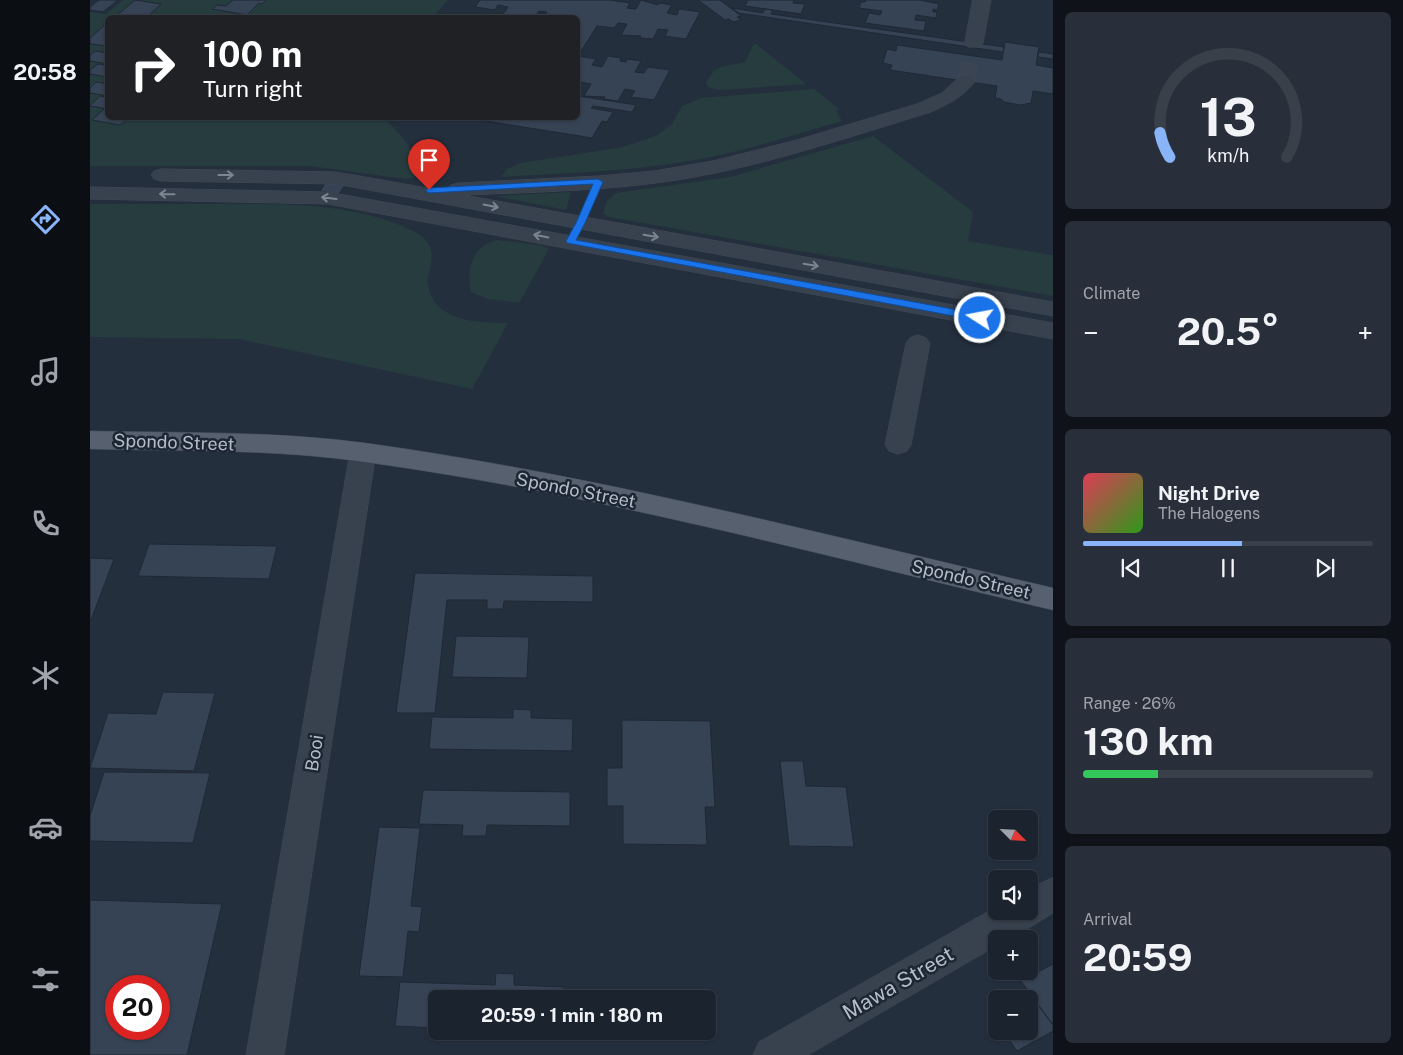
<!DOCTYPE html>
<html lang="en">
<head>
<meta charset="utf-8">
<style>
	body { margin:0; font-family:"Public Sans",sans-serif; background:#282f3a; color:#f1f3f6; height:100vh; display:flex; flex-direction:column; font-size:19px; white-space:nowrap }
	* { box-sizing:border-box; margin:0 }
	p { font-size:16px; color:#a0a4aa }
	.icon { flex:none; width:28px; height:28px; fill:none; stroke:currentColor; stroke-width:2; stroke-linecap:round; stroke-linejoin:round }
	.map { position:relative; flex:1; overflow:hidden }
	.side { display:flex; flex-direction:column; gap:12px; padding:12px; background:#0f1319; width:350px }
	.side>* { flex:none }
	.banner { position:absolute; left:15px; top:15px; width:475px; height:105px; border-radius:8px; box-shadow:0 1px 4px #0004,0 0 0 1px #39404a; background:#202124; color:#fff; overflow:hidden }
	.needle { width:32px; rotate:114deg }
	.buttons { position:absolute; left:898px; top:810px; display:grid; gap:10px }
	.buttons a { display:grid; place-items:center; width:50px; height:50px; border-radius:8px; background:#1b232e; box-shadow:0 1px 4px #0004,0 0 0 1px #39404a; font-size:25px }
	.speed { position:absolute; left:15px; top:975px; display:flex; gap:10px; font-size:25px; font-weight:700; text-align:center }
	.speed>* { display:grid; place-content:center; width:65px; height:65px; border-radius:50%; background:#1b232e; box-shadow:0 1px 4px #0004,0 0 0 1px #39404a; line-height:1 }
	.speed .limit { border:8px solid #d22; background:#fff; color:#111 }
	.pin { position:absolute; display:grid; place-items:center; width:42px; height:42px; color:#fff; margin:-51px -21px; border-radius:50% 50% 50% 0; rotate:-45deg; box-shadow:0 0 5px #0007 }
	.pin .icon { rotate:45deg }
	.me { position:absolute; width:55px; margin:-28px; rotate:281deg; stroke-linejoin:round; filter:drop-shadow(0 0 4px #0008) }
	.turn { display:flex; align-items:center; gap:18px; height:105px; padding:0 15px; font-size:22px }
	.turn .icon { width:65px; height:65px; stroke-width:2.5 }
	.turn b { display:block; font-size:35px; line-height:42px }
	.big { font-size:38px; font-weight:700; line-height:1.1 }
	.side .card { flex:1; display:flex; flex-direction:column; justify-content:center; gap:8px; min-width:0; padding:0 18px; border-radius:8px; background:#282f3a }
	.side .dial { align-items:center; gap:0 }
	.dial svg { height:130px; overflow:visible; fill:none; stroke:#39404a; stroke-width:7; stroke-linecap:round; text-anchor:middle }
	.dial text { fill:#f1f3f6; stroke:none }
	.song { display:flex; align-items:center; gap:15px }
	.cover { width:60px; height:60px; border-radius:8px; background:linear-gradient(135deg,hsl(350 70% 55%),hsl(110 70% 35%)) }
	.played { height:5px; border-radius:2px; background:linear-gradient(90deg,#8ab4f8 55%,#39404a 55%) }
	.keys { display:flex; justify-content:space-around; direction:ltr }
	.heat { display:flex; justify-content:space-between; align-items:center; font-size:28px; direction:ltr }
	.charge { height:8px; border-radius:4px; background:linear-gradient(90deg,#34c759 26%,#39404a 0) }
	.trip { position:absolute; left:338px; top:990px; width:288px; height:50px; border-radius:8px; background:#1b232e; box-shadow:0 1px 4px #0004,0 0 0 1px #39404a; font-weight:700; line-height:50px; text-align:center }
	main { display:flex; flex:1; min-height:0 }
	.tabs { display:flex; flex-direction:column; width:90px; justify-content:space-around; align-items:center; background:#0b0e12; color:#a0a4aa }
	.tabs .icon { width:35px; height:35px }
	.tabs .on { color:#8ab4f8 }
	.tabs b { font-size:22px; color:#f1f3f6 }
	.map>svg:first-child { display:block }
	.green { fill:#263c3f }
	.building { fill:#364354; stroke:#1f2835; fill-rule:evenodd }
	.lines { fill:none; stroke-linecap:round; stroke-linejoin:round }
	.minor-tunnel { stroke:#3a4453; stroke-width:19; stroke-dasharray:19 10; stroke-linecap:butt }
	.minor-casing { stroke:#414a57; stroke-width:1 }
	.major-casing { stroke:#414a57; stroke-width:1 }
	.minor { fill:#38414e; fill-rule:evenodd }
	.major { fill:#56606e; fill-rule:evenodd }
	.oneway { stroke:#7c8592 }
	.route { fill:#1a73e8; stroke:#114b97 }
	.labels { text-anchor:middle; dominant-baseline:central; stroke-width:5; stroke-linejoin:round; paint-order:stroke }
	.street-label { font-size:18px; fill:#b4bcc9; stroke:#1d2633 }
	.near-street-label { font-size:21px; fill:#b4bcc9; stroke:#1d2633 }
</style>
</head>
<body>
<main>
<nav class="tabs">
<b>20:58</b>
<svg class="icon on" aria-label="directions" viewBox="0 0 24 24"><path d="M12 3l9 9-9 9-9-9zM9 14v-3h6M13 9l2 2-2 2"/></svg>
<svg class="icon" aria-label="music" viewBox="0 0 24 24"><path d="M9 18V5l10-2v13"/><circle cx="6" cy="18" r="3"/><circle cx="16" cy="16" r="3"/></svg>
<svg class="icon" aria-label="phone" viewBox="0 0 24 24"><path d="M5 4h4l2 5-3 2q2 4 5 5l2-3 5 2v4C11 20 4 13 5 4z"/></svg>
<svg class="icon" aria-label="climate" viewBox="0 0 24 24"><path d="M12 3v18M4 7l16 10M4 17L20 7"/></svg>
<svg class="icon" aria-label="car" viewBox="0 0 24 24"><path d="M5 17H2v-5l4-1 3-4h7l3 4 3 1v5h-3M9 17h6M6 11h13"/><circle cx="7" cy="17" r="2"/><circle cx="17" cy="17" r="2"/></svg>
<svg class="icon" aria-label="filters" viewBox="0 0 24 24"><path d="M4 7h16M4 17h16"/><circle cx="9" cy="7" r="2"/><circle cx="15" cy="17" r="2"/></svg>
</nav>
<div class="map">
<svg width="963" height="1055" viewBox="0 0 963 1055">
	<rect width="100%" height="100%" fill="#242f3e"/>
	<path class="green" d="M33,0H358L343,17L18,18V118H294C310,134 326,149 328,173L323,178L315,179L220,166H0V12L16,14Z
		M666,44L716,84L629,90L618,87L616,82L624,71L631,67L655,62L663,45Z
		M724,89L749,109L746,111L752,121C700,136 648,154 593,162C533,172 472,173 411,177L417,169L431,163L533,147L566,136L582,124L592,106L611,98Z
		M783,136L883,212L878,241L963,255V296L519,217L513,213L517,201L526,193L640,177Z
		M481,192L476,210L405,196Z
		M0,204C43,204 86,204 129,204C192,204 260,202 319,229C339,238 345,248 340,269C339,274 337,280 338,284C343,322 389,323 418,323L382,389L149,339L0,337Z
		M406,240L450,245L459,249L429,303L398,299L381,292C376,270 382,247 406,240Z"/>
	<path class="building" d="M9,0H28L13,12L0,10V7Z
		M45,0L71,4L56,18L25,17Z
		M143,0H176L172,4L169,3L157,15L122,9L127,5L136,6Z
		M390,0H520L540,3L537,8L546,9L551,0L568,5L570,3L582,5L577,13L587,15L589,9L610,12L596,39L575,36L578,30L568,29L563,39L550,38L551,36L531,35L537,24L528,23L524,28L507,26L488,56L506,59L502,65L512,67L518,56L531,58L530,61L536,62L537,59L551,61L545,72L554,73L558,67L580,70L564,100L541,97L545,91L535,89L528,101L514,99L515,97L494,96L501,84L491,82L488,88V18H453L457,12L449,11L444,18L411,17L418,7L408,5L405,10L385,7Z
		M608,0H630L651,16L647,17L651,20L643,22L639,19L635,20Z
		M658,0H704L703,3L715,4L711,14L655,6Z
		M776,0H830L849,4L847,10L843,9V12H847L846,18L826,15L825,20L836,21L834,31L775,23L779,13L790,15L792,11L769,8L771,2H775Z
		M641,8L673,13L675,9L683,10L681,14L914,47L913,52L649,13Z
		M16,24L18,46L0,44V38Z
		M915,42L949,47L946,65L963,68V94L943,91L941,103L930,105L914,102L911,99L905,98L907,86L800,70L802,65L793,63L797,49L806,51L807,45L912,60Z
		M5,51L18,53V64L0,61V55Z
		M948,52L963,54V59L948,57Z
		M8,64L18,65V77L0,74V70Z
		M6,82L18,84V96L0,93V88Z
		M10,96L18,97V109L0,106Z
		M488,96L546,105L542,112L503,106L501,108L523,112L517,122L512,121L502,138L377,118H488Z
		M14,109L18,110V118H40L30,125L2,120Z
		M236,182L255,185L249,194L230,191Z
		M59,544L187,546L179,579L48,576Z
		M0,558L24,559L1,620H0Z
		M325,573L503,576V602L414,601L413,609H397V600H357L345,713H306Z
		M366,636L439,637L437,678L362,677Z
		M73,692L125,693L104,771L0,768L18,713L66,714Z
		M423,709L441,710V718L483,719L482,751L339,749L342,717L423,718Z
		M532,720L620,721L625,807H615L617,845L533,844V806H517V768H532Z
		M690,761H713L716,786L756,787L764,847L699,846Z
		M14,772L120,773L103,843L0,841V816Z
		M333,790L480,792V826L397,825L396,836H372L373,825L329,824Z
		M289,827L330,828L321,906L332,907L329,932L318,931L313,977L269,976Z
		M0,900L132,904L97,1055H0ZM26,986H69V1029H26Z
		M963,964V1025L931,981Z
		M406,973L424,974V985L474,987L473,999H346V1028L305,1026L310,982L405,985Z
		M938,991L963,1025V1031L927,1051L913,1031H939V999H923Z"/>
	<g class="lines">
		<path class="minor-tunnel" d="M876,81L881,56"/>
		<defs>
			<path id="minor" d="M883,0H901L893,43L890,47H878L875,43Z
				M876,75L883,77L885,81C874,97 858,104 841,112C759,137 677,165 593,179C520,191 447,192 374,195L963,302V316L246,184L71,181L64,179L61,175L64,171L71,169L246,172L360,192L358,189L361,185L368,183L509,176L564,171L623,161L707,140L827,104L852,93L869,77Z
				M0,187L238,192L963,323V339L238,204L0,199Z
				M828,335L836,338L840,343L821,445L817,451L808,454L799,451L795,445L816,343L820,338Z
				M273,443L282,446L286,452L194,1055H156L260,452L264,446Z
				M963,878V913C946,923 926,939 906,939V946L718,1055H663L669,1042L906,907V911H939V889Z"/>
			<path id="major" d="M0,431C91,433 185,431 275,443C507,475 735,535 963,588V610C735,556 508,494 275,462C185,449 91,451 0,449Z"/>
		</defs>
		<use href="#minor" class="minor-casing"/>
		<use href="#major" class="major-casing"/>
		<use href="#minor" class="minor"/>
		<use href="#major" class="major"/>
	</g>
	<defs><path id="oneway-shaft" d="M-6 0H5M1.5-3L5.5 0L1.5 3" fill="none" stroke-width="1.6" stroke-linecap="round" stroke-linejoin="round" transform="scale(1.25)"/></defs>
	<g class="oneway">
		<use href="#oneway-shaft" transform="translate(136 175)"/>
		<use href="#oneway-shaft" transform="translate(77 194) rotate(-179)"/>
		<use href="#oneway-shaft" transform="translate(239 198) rotate(-173)"/>
		<use href="#oneway-shaft" transform="translate(401 206) rotate(11)"/>
		<use href="#oneway-shaft" transform="translate(451 236) rotate(-169)"/>
		<use href="#oneway-shaft" transform="translate(561 236) rotate(10)"/>
		<use href="#oneway-shaft" transform="translate(721 265) rotate(10)"/>
	</g>
	<path class="route" d="M508,179L513,182L495,223L486,240L890,314L895,318L890,321L477,243L476,241L486,223L503,184L339,193L335,190L339,188Z"/>
	<g class="labels">
		<g class="street-label">
			<text transform="translate(84 442) rotate(2)">Spondo Street</text>
			<text transform="translate(486 490) rotate(11)">Spondo Street</text>
			<text transform="translate(881 579) rotate(13)">Spondo Street</text>
			<text transform="translate(224 753) rotate(-81)">Booi</text>
		</g>
		<g class="near-street-label">
			<text transform="translate(808 983) rotate(-30)">Mawa Street</text>
		</g>
	</g>
</svg>
<div class="buttons">
<a><svg class="needle" viewBox="-14 -14 28 28"><path d="M0-13l5 13h-10z" fill="#e53935"/><path d="M0 13l5-13h-10z" fill="#a0a4aa"/></svg></a>
<a><svg class="icon" aria-label="sound" viewBox="0 0 24 24"><path d="M4 9h4l5-4v14l-5-4H4zM17 9q2 3 0 6"/></svg></a>
<a>+</a>
<a>−</a>
</div>
<div class="speed"><div class="limit">20</div></div>
<div class="pin" style="left:339px;top:190px;background:#d93025"><svg class="icon" aria-label="arrive" viewBox="0 0 24 24"><path d="M6 21V4h12l-3 4 3 4H6"/></svg></div>
<svg class="me" style="left:890px;top:318px" viewBox="-20 -20 40 40"><circle r="17" fill="#1a73e8" stroke="#fff" stroke-width="3"/><path d="M0-11L8 9 0 5-8 9z" fill="#fff"/></svg>
<div class="trip">20:59 · 1 min · 180 m</div>
<div class="banner">
<div class="turn"><svg class="icon" aria-label="right" viewBox="0 0 24 24"><path d="M7 20v-9h11M14 6l5 5-5 5"/></svg><div><b>100 m</b>Turn right</div></div>
</div>
</div>
<section class="side">
<div class="card dial"><svg viewBox="0 0 100 80">
<path d="M14 69A42 42 0 1 1 86 69"/>
<path d="M14 69A42 42 0 0 1 8 54" stroke="#8ab4f8"/>
<text x="50" y="56" font-size="32" font-weight="700">13</text>
<text x="50" y="72" font-size="11">km/h</text>
</svg></div>
<div class="card"><p>Climate</p>
<div class="heat"><a>−</a><b class="big">20.5°</b><a>+</a></div>
</div>
<div class="card">
<div class="song"><i class="cover"></i><div><b>Night Drive</b><p>The Halogens</p></div></div>
<div class="played"></div>
<div class="keys"><svg class="icon" aria-label="previous" viewBox="0 0 24 24"><path d="M18 5L8 12l10 7zM5 5v14"/></svg><svg class="icon" aria-label="pause" viewBox="0 0 24 24"><path d="M8 5v14M16 5v14"/></svg><svg class="icon" aria-label="next" viewBox="0 0 24 24"><path d="M6 5l10 7-10 7zM19 5v14"/></svg></div>
</div>
<div class="card"><p>Range · 26%</p><b class="big">130 km</b><div class="charge"></div></div>
<div class="card"><p>Arrival</p><b class="big">20:59</b></div>
</section>
</main>
</body>
</html>
